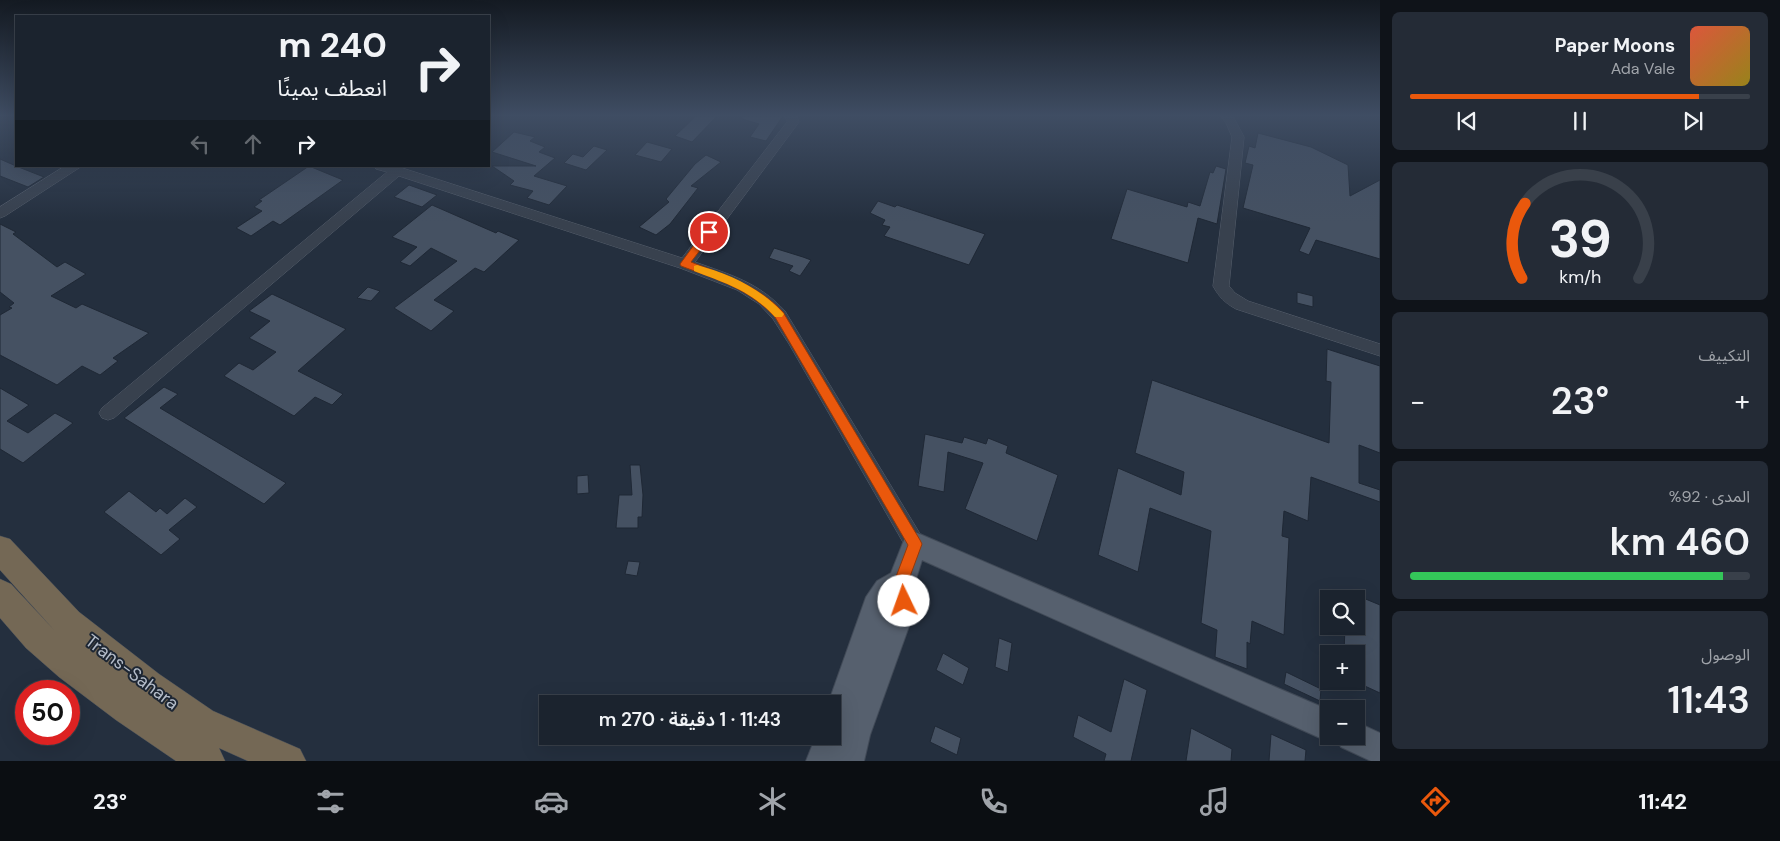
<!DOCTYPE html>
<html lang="ar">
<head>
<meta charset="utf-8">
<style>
	body { margin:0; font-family:"DM Sans","Noto Sans Arabic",sans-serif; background:#242b36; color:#f1f3f6; direction:rtl; height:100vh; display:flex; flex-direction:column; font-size:19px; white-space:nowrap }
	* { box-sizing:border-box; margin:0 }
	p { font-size:16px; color:#a0a4aa }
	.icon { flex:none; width:28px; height:28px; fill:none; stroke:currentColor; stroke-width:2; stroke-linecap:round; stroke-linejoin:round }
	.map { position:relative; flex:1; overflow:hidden; direction:ltr }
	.panel { display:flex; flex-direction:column; gap:12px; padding:12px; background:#0f1319; width:400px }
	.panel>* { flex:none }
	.guide { position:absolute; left:15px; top:15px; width:475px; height:152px; border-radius:0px; box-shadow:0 5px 20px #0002,0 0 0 1px #39404a; direction:rtl; background:#1b232e; color:#f1f3f6; overflow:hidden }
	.controls { position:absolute; left:1320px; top:590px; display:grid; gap:10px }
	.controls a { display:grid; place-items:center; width:45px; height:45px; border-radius:0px; background:#1b232e; box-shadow:0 5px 20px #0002,0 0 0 1px #39404a; font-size:25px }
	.speed { position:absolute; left:15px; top:680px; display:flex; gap:10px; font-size:25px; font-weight:700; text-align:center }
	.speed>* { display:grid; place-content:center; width:65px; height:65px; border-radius:50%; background:#1b232e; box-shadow:0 5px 20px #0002,0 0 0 1px #39404a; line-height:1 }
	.speed .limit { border:8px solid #d22; background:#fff; color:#111 }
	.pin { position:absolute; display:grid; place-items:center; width:42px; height:42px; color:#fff; margin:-21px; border:2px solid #fff; border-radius:50%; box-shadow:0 1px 5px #0007 }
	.me { position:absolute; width:55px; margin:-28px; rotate:357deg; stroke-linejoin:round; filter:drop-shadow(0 0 4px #0008) }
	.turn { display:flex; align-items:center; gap:18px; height:105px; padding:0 20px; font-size:22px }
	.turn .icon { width:65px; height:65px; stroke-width:2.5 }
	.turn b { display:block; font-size:35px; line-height:42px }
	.lanes { display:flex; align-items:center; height:48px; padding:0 20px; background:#0003; justify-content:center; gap:25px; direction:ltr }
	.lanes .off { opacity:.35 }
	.big { font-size:38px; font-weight:600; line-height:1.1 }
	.panel .card { flex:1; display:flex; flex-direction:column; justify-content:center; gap:8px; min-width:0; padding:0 18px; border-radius:8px; background:#242b36 }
	.panel .dial { align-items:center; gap:0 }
	.dial svg { height:130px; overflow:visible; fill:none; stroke:#39404a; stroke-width:7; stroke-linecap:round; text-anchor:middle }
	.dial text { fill:#f1f3f6; stroke:none }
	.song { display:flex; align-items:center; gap:15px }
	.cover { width:60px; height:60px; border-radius:8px; background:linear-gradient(135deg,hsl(10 70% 55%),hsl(50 70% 35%)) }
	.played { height:5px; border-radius:2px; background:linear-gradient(90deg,#ea580c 85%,#39404a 85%) }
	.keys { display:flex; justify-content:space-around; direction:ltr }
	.heat { display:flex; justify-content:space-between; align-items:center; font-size:28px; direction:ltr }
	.charge { height:8px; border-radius:4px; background:linear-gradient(90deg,#34c759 92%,#39404a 0) }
	.trip { position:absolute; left:539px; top:695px; width:302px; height:50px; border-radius:0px; background:#1b232e; box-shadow:0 5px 20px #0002,0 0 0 1px #39404a; font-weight:600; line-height:50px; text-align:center; direction:rtl }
	.menu { display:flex; height:80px; justify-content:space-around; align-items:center; background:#0b0e12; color:#a0a4aa }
	.menu .icon { width:35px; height:35px }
	.menu .on { color:#ea580c }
	.menu b { font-size:22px; color:#f1f3f6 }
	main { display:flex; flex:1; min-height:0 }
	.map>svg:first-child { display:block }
	.building { fill:#455162; stroke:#1f2835 }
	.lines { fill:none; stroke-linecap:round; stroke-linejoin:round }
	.minor-casing { stroke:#565f6c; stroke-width:1 }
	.major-casing { stroke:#414a57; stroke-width:2 }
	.highway-casing { stroke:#434c59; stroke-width:1 }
	.minor { fill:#38414e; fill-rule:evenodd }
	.major { fill:#56606e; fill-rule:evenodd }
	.highway { fill:#746855; fill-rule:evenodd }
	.route { fill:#ea580c; stroke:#983908 }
	.slow { fill:#f59e0b }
	.labels { text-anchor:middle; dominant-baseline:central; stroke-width:4; stroke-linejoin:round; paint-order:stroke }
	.near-street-label { font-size:18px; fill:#b4bcc9; stroke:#1d2633 }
</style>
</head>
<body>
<main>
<section class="panel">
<div class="card">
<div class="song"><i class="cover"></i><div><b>Paper Moons</b><p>Ada Vale</p></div></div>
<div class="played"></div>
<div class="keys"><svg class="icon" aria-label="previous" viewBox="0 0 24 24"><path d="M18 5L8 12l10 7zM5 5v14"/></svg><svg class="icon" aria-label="pause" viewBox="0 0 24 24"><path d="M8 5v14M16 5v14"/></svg><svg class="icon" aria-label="next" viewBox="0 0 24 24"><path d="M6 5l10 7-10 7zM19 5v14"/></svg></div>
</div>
<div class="card dial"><svg viewBox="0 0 100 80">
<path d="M14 69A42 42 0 1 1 86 69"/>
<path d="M14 69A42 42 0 0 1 16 23" stroke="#ea580c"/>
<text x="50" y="56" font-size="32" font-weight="700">39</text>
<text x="50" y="72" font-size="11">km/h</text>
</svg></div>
<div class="card"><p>التكييف</p>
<div class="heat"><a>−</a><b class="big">23°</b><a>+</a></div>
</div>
<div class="card"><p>المدى · 92%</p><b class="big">460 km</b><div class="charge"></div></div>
<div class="card"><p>الوصول</p><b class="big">11:43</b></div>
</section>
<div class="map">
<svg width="1380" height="761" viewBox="0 0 1380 761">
	<rect width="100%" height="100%" fill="#242f3e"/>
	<path class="building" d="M696,116H717L692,142L675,136Z
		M742,116H783L766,141L750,137L759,124L742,119Z
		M514,132L535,137L530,141L545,147L539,152L555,158L534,176L567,186L549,205L527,198L533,191L510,185L514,181L492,166H536L492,152Z
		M1258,133L1311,147L1348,165L1350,196L1380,180V259L1316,240L1309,255L1299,251L1310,228L1243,208L1253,165L1245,163L1249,146L1255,148Z
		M647,142L672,149L661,162L635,155Z
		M594,146L607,150L586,170L564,163L573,154L583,157Z
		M706,155L721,162L691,186L698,188L670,224L656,235L639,227L669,202L666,199L695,164Z
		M0,159L16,166L44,177L28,187L0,176Z
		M309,166L343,180L280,225L273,221L251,236L236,228L262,211L254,207L262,201L259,200Z
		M1216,166L1226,169L1217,224L1198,218L1188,263L1111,239L1127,189L1187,207L1188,202L1200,206L1210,172L1213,173Z
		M409,185L437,195L422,207L394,197Z
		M878,201L895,207L897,205L985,234L969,265L884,236L890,227L882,225L885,220L870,213Z
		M432,205L496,233L498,231L519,240L484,272L475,268L434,300L454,311L431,331L394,308L457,261L431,248L410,266L400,262L417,247L392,237Z
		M0,224L16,232L13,234L57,267L65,262L86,274L51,296L76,308L82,304L149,333L113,358L118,361L100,375L82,366L57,385L0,355V315L12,308L9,307L14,303L0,292Z
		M774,248L803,257L811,260L800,276L789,271L793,266L769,258Z
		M368,287L380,291L371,301L357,298Z
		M1297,292L1313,296V307L1297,303Z
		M272,294L346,329L298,371L343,394L332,405L315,397L294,416L224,376L239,363L253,370L276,352L249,338L270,321L249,311Z
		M1327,349L1380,366V453L1359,445V483L1380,490V502L1311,477L1308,521L1284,511L1282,536L1289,538L1284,635L1252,621L1250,644L1247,642V669L1215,657L1217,630L1201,623L1211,531L1150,508L1138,572L1098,555L1118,468L1181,495L1184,472L1135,453L1152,380L1329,443L1331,382L1326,381Z
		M164,387L178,394L160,408L286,483L264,504L124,418Z
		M0,388L29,405L7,421L28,433L55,413L73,423L23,463L0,449Z
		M925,434L962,443L964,437L986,444L988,438L1008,446L1006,453L1058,475L1037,541L965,509L983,463L948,452L944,492L918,486Z
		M630,465H640L643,495L642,517H638V528H616L619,495H632Z
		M588,475L589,493L577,494V476Z
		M129,491L156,512L160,508L167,514L185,498L197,507L169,530L180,539L161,555L104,512Z
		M628,561L640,562L637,576L625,574Z
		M1356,595L1380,605V693L1356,682V654H1344L1345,626H1356Z
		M999,638L1012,643L1008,672L995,667Z
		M943,653L969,668L963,685L936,670Z
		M1286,672L1321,689L1320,701L1284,684Z
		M1124,679L1147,690L1131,761H1104L1106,754L1073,737L1078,715L1111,732Z
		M935,726L961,738L957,755L930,742Z
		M1191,728L1232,749L1231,761H1186Z
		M1271,734L1306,750L1305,761H1269Z"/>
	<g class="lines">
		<defs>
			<path id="minor" d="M785,116H797L799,122L695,262C731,275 758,282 785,311L922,537L925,544L922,551L915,553L908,551L789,344L773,319L759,304L737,290L680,268L399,176L114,418L108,420L102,418L99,413L102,408L387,172L376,169L374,166H396L682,258L787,122Z
				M1221,116H1233L1244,137L1229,286L1235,293L1248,301L1380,344V356L1236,309C1225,303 1219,297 1213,286L1232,137L1226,123Z
				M65,166H82L5,216L0,218V207Z"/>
			<path id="major" d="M915,532L1329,710V736H1356V722L1380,733V761H1371L1341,747L1337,738L1329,741L1318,737L922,560L915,582L918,601L870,735L864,761H806L816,736H832V704H828L866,597L877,581L891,573L906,535Z"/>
			<path id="highway" d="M0,536L10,539L79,612L159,674L213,711L300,749L306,761H248L219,748L225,761H176L116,720L59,677L26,648L0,618V579L11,584L55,631L0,570Z"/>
		</defs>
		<use href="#minor" class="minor-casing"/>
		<use href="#major" class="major-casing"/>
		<use href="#highway" class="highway-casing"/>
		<use href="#minor" class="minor"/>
		<use href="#major" class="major"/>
		<use href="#highway" class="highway"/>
	</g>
	<linearGradient id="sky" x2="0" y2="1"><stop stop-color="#141a22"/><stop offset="0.52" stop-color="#3f4d63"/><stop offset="1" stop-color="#3f4d63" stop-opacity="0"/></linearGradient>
	<rect width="1380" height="222" fill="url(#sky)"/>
	<path class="route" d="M709,229L714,232L691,262C726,276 756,284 783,312L920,540L922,544L908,582L911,592L909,606L904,608L899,606L894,582L908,545L775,317C748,288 718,280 681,266L680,264L705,230Z"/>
	<path class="slow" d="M697,265C729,274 759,287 782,312L784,314L782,317H775C750,290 727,284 694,271V266Z"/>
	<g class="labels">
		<g class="near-street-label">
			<text transform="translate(132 672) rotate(37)">Trans-Sahara</text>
		</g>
	</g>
</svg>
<div class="controls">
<a><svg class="icon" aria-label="search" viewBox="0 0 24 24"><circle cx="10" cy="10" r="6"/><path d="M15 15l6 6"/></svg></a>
<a>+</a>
<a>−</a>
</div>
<div class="speed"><div class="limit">50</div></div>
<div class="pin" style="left:709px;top:232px;background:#d93025"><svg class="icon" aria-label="arrive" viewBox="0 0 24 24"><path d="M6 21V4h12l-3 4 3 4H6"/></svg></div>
<svg class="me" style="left:904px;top:601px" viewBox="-20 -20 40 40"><circle r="19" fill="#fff"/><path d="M0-13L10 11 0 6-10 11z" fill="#ea580c"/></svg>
<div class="trip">11:43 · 1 دقيقة · 270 m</div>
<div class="guide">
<div class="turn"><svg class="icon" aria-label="right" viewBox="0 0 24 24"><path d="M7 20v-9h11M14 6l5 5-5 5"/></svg><div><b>240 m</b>انعطف يمينًا</div></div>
<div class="lanes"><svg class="icon off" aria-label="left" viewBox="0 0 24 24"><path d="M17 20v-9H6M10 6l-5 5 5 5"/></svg><svg class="icon off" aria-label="ahead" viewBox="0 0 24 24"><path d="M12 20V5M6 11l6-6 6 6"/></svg><svg class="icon" aria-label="right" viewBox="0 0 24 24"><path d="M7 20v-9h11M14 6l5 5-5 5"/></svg></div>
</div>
</div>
</main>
<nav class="menu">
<b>11:42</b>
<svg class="icon on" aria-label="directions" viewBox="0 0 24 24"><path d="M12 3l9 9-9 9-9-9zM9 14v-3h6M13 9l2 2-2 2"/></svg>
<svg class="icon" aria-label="music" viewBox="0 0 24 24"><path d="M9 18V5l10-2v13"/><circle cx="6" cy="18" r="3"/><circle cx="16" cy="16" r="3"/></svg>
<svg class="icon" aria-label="phone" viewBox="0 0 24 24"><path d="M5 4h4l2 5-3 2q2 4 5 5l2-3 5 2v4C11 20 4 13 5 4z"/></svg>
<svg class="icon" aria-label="climate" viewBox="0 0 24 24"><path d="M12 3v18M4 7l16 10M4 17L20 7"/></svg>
<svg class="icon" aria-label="car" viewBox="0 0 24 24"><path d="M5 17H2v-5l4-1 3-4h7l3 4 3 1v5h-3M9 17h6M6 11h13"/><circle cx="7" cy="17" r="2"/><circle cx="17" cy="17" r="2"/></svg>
<svg class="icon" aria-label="filters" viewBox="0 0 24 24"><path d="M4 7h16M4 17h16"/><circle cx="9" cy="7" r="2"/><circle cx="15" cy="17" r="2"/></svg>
<b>23°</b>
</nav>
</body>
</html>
